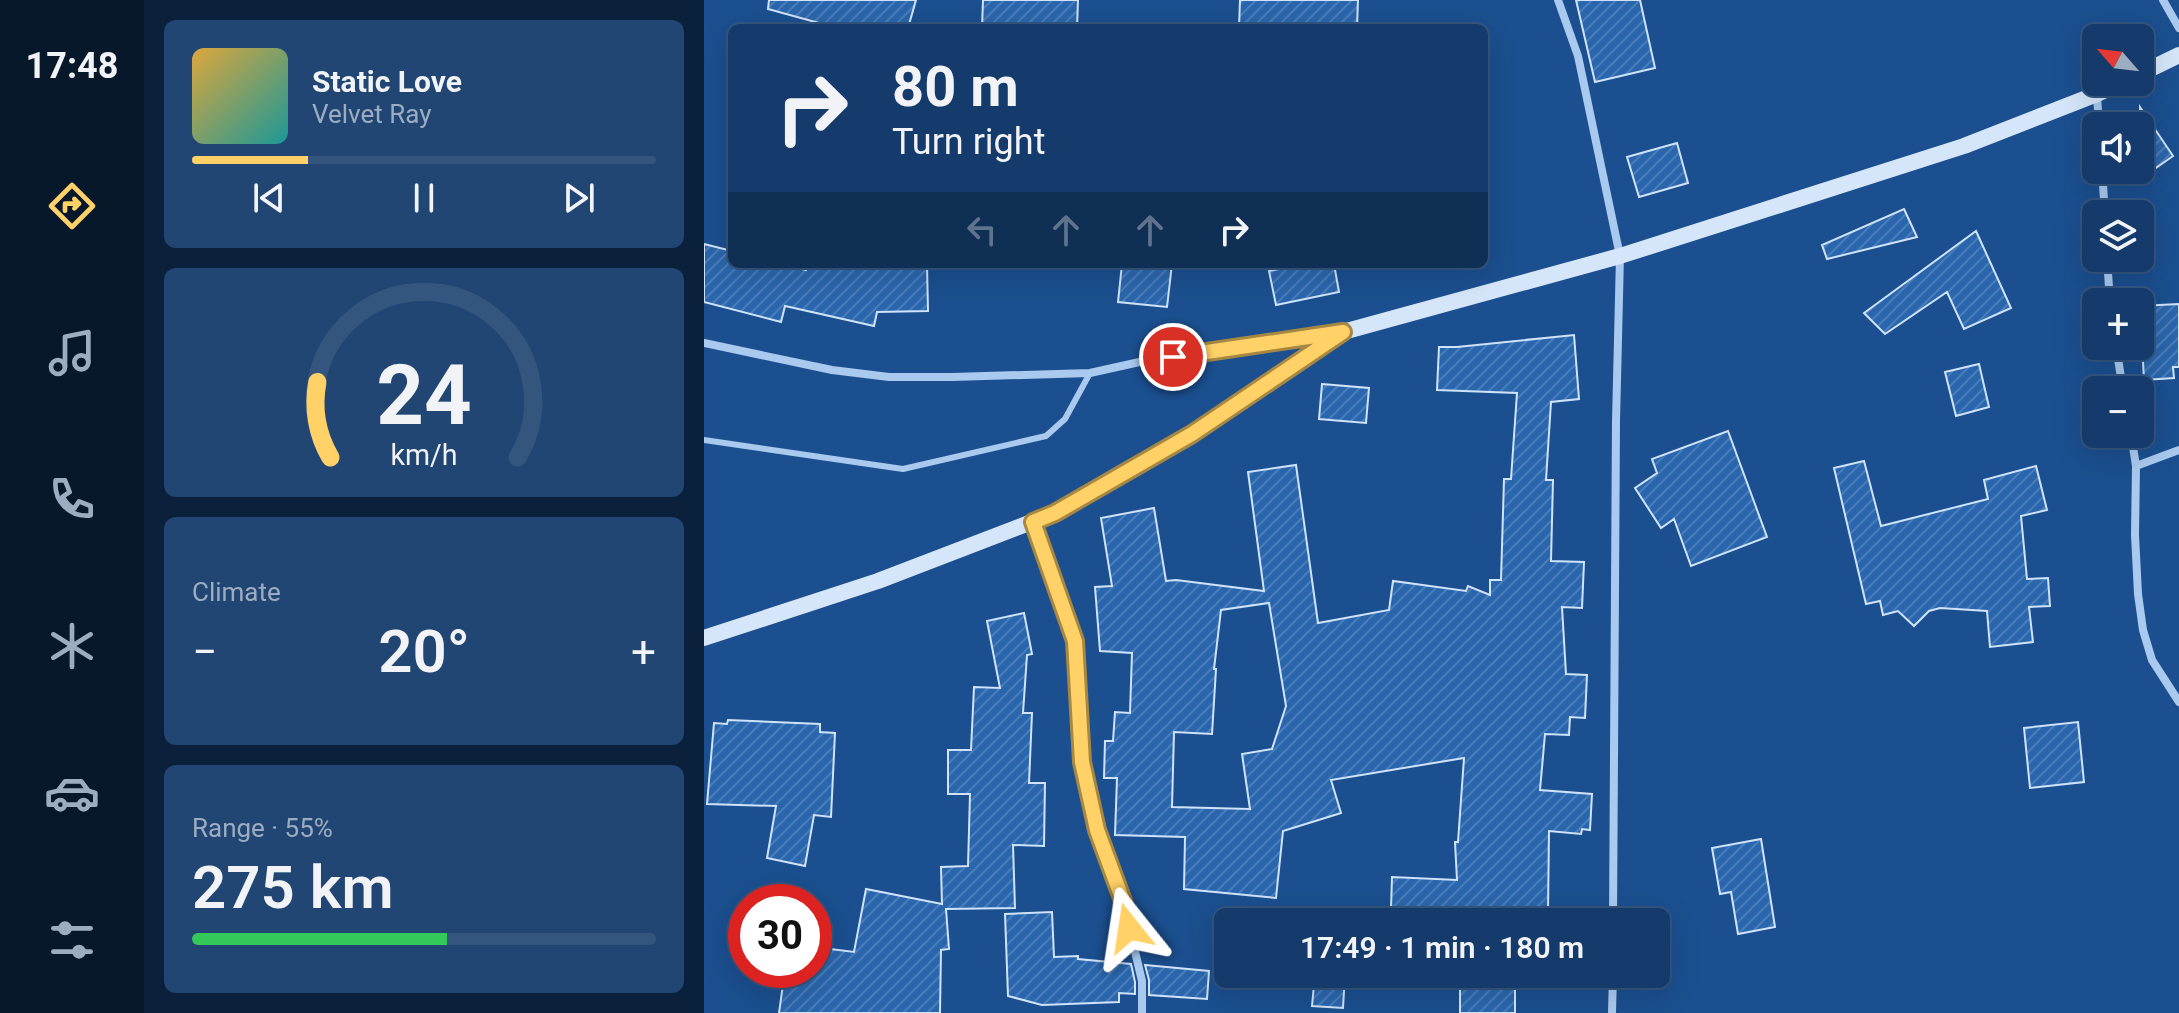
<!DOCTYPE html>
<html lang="en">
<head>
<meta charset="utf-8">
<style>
	body { margin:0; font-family:Roboto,sans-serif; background:#214673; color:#f1f3f6; height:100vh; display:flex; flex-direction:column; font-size:30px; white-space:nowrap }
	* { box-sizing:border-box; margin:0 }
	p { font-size:26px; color:#9dadc1 }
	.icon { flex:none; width:44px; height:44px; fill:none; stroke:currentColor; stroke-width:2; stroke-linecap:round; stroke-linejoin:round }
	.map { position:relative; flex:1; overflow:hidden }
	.drawer { display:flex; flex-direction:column; gap:20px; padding:20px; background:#0b203b; width:560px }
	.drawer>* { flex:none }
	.top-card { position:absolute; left:24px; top:24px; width:760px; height:244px; border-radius:12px; box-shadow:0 8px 32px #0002,0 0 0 2px #33557e; background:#143b6b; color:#f1f3f6; overflow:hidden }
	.needle { width:52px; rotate:298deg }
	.controls { position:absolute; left:1378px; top:24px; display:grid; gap:16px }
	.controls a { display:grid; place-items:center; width:72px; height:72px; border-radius:12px; background:#143b6b; box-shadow:0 8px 32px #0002,0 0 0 2px #33557e; font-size:40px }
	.speed { position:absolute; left:24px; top:884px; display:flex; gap:16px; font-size:40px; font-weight:700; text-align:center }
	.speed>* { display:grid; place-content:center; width:104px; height:104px; border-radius:50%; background:#143b6b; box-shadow:0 8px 32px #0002,0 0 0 2px #33557e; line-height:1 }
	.speed .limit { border:12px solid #d22; background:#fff; color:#111 }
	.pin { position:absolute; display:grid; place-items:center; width:68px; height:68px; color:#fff; margin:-34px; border:4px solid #fff; border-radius:50%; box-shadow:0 2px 8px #0007 }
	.me { position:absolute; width:88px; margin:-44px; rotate:345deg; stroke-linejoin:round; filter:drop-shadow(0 0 6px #0008) }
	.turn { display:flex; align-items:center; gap:28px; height:168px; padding:0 32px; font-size:36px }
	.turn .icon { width:104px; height:104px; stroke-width:2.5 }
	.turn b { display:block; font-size:56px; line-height:68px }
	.lanes { display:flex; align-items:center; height:76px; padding:0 32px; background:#0003; justify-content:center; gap:40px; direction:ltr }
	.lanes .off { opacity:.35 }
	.big { font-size:60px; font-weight:600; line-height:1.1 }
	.drawer .tile { flex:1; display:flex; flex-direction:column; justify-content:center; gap:12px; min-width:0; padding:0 28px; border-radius:12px; background:#214673 }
	.drawer .dial { align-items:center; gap:0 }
	.dial svg { height:208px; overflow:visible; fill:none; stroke:#33557e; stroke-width:7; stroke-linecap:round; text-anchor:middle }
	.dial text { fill:#f1f3f6; stroke:none }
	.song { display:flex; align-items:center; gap:24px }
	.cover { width:96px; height:96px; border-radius:12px; background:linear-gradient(135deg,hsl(40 70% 55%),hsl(180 70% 35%)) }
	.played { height:8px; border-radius:4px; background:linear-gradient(90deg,#ffd166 25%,#33557e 25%) }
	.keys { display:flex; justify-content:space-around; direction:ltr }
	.heat { display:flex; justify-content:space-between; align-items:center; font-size:44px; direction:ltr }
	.charge { height:12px; border-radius:6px; background:linear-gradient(90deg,#34c759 55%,#33557e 0) }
	.trip { position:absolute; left:510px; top:908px; width:456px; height:80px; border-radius:12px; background:#143b6b; box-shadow:0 8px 32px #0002,0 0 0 2px #33557e; font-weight:600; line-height:80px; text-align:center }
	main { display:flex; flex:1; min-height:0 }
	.dock { display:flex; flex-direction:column; width:144px; justify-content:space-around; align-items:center; background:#08182b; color:#9dadc1 }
	.dock .icon { width:56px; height:56px }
	.dock .current { color:#ffd166 }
	.dock b { font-size:36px; color:#f1f3f6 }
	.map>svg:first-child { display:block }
	.building { fill:url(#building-hatch); stroke:#cfe3fa; stroke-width:2; fill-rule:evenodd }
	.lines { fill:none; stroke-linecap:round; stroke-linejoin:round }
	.lane { stroke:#a9c9ee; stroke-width:6 }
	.street { stroke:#a9c9ee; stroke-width:8 }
	.secondary { stroke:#d6e6fa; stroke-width:16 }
	.route-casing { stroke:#a68842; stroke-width:20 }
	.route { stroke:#ffd166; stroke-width:14 }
</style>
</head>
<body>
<main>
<nav class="dock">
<b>17:48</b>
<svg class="icon current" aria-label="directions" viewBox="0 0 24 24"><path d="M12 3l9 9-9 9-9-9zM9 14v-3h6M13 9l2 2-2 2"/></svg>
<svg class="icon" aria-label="music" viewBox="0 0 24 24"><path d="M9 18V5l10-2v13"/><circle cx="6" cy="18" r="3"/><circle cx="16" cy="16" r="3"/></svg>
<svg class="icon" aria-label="phone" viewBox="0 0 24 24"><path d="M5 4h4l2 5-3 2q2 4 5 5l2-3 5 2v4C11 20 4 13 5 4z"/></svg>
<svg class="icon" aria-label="climate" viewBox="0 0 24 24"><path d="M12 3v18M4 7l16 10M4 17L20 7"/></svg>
<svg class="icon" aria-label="car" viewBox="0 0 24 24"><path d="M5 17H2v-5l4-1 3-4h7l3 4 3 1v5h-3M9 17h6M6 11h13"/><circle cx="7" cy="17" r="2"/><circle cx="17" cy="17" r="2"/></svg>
<svg class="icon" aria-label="filters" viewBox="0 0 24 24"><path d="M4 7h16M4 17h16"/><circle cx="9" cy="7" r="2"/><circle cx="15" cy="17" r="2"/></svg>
</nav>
<section class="drawer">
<div class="tile">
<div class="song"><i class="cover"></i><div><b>Static Love</b><p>Velvet Ray</p></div></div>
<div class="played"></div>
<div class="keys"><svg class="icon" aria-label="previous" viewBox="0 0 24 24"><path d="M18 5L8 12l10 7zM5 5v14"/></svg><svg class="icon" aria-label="pause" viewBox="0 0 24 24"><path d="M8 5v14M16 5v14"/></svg><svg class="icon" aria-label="next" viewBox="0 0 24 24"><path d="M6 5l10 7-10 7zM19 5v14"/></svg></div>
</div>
<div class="tile dial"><svg viewBox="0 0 100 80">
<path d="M14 69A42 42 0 1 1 86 69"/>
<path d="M14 69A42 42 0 0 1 9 40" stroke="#ffd166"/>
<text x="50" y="56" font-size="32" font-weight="700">24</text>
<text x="50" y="72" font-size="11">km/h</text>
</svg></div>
<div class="tile"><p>Climate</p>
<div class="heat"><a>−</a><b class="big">20°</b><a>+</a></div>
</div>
<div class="tile"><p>Range · 55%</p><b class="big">275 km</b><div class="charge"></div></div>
</section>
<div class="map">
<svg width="1475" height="1013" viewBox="0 0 1475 1013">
	<defs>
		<pattern id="building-hatch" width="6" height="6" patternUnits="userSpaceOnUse" patternTransform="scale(2)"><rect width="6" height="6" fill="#2a66ad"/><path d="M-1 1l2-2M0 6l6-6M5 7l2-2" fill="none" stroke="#4a7db9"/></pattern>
	</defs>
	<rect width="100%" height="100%" fill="#1b4f8f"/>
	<path class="building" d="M65,0H212L204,28H133L64,9Z
		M279,0H374L373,28H278Z
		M536,0H654L653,28H535Z
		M872,0H936L951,68L891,82Z
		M1436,107L1469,156L1436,179Z
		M973,143L984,183L935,197L923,157Z
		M1200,209L1213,237L1123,259L1118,245Z
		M1272,231L1307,308L1260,329L1243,292L1181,334L1160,313Z
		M0,244L28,251V264H77L102,270L103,264H223L224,311L173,312L170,326L81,306L77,322L0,302Z
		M418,264H468L463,307L414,302Z
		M602,264H630L635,292L572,305L565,271Z
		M1475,304V367H1469L1470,378L1440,380L1436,306Z
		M870,335L875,399L847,402L842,480H849L847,561L880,562L878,608L858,607L862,674L883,675L881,718L866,717L865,735L841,734L836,790L888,794L886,830L878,829L877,834L845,831L844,912L836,911V922H720L721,912L687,909L688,877L753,880L751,842H754L760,758L627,780L637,813L579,831L572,898L480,889L481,837L411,835L413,778H400L401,741H409L411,712L426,713L428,653L396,651L391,587L408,586L397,518L450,508L462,581L472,580L560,591L544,472L592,465L614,623L685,610L689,581L762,591L764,586L786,595V580H797L800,479H807L813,393L733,390L735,347H753ZM565,603L582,706L568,749L538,754L546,809L468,807L470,732L508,734L512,669H510L517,610Z
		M1275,364L1285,407L1252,416L1241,372Z
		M618,384L665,388L662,423L615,419Z
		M1024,431L1063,537L987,566L970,519L957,528L931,488L953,473L948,459Z
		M1160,461L1177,526L1284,499L1280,480L1332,466L1343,510L1317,516L1323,579L1344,578L1346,606L1325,607L1329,642L1286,647L1283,611L1236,608L1225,611L1210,626L1194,611L1179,615L1176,601L1162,604L1130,468Z
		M320,613L328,654L323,655L319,713H328L325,783H341L340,846L309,845L311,908L242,909L245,949L237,950L236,1013H75L81,970H110V947L150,952L162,889L238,904L237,867L264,866L266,794H244V750H267L270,687L296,688L283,621Z
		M24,720L116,724V732L131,733L127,817L110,815L101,866L63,858L72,806L3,804L10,723L23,724Z
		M1374,722L1380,782L1326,788L1320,728Z
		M1057,839L1071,927L1034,934L1027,892L1016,894L1008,848Z
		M348,912L350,957L374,956V959L427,964L431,982V994L415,993V1002L338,1005L304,996L301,914Z
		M441,965L505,971L503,999L445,995V980Z
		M611,974H641L639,1008L608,1006Z
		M756,974H811V1013H756Z"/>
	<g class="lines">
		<path class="lane" d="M0,440L199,469L342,436L361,419L386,373"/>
		<path class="street" d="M854,0L874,56L916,256L912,421L909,922
			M1459,0L1475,28
			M1393,95L1395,126
			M1398,170L1401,214
			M1403,258L1406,302
			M0,343L128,370L185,377H248L386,373L440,361L630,333
			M1412,346L1419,390
			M1427,434L1432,466L1431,535L1434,594L1439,630L1448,660L1475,702
			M1432,466L1475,450
			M329,522L371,641L378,762L393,830L419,901L438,981V1013
			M908,1013L909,974"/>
		<path class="secondary" d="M1436,74L1475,55
			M0,638L174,581L351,513L488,434L639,332L916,256L1260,146L1393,94L1419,82"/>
	</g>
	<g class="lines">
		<defs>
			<path id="route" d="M425,928L419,901L393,830L378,762L371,641L329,522L351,513L488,434L639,332L469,357"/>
		</defs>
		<use href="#route" class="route-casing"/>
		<use href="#route" class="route"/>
	</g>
</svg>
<div class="controls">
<a><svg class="needle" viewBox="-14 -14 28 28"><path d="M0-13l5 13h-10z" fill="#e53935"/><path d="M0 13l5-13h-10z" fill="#9dadc1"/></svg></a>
<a><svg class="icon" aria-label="sound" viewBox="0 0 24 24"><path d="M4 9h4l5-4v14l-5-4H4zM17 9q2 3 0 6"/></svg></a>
<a><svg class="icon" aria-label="layers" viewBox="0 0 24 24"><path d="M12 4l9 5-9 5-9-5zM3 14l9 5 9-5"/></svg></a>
<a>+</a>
<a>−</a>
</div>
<div class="speed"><div class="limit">30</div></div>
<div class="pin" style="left:469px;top:357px;background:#d93025"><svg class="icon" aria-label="arrive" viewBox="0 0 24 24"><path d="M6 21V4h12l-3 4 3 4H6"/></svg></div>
<svg class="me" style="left:425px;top:928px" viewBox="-20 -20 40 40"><path d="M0-17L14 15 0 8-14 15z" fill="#ffd166" stroke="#fff" stroke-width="4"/></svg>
<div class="trip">17:49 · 1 min · 180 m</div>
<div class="top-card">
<div class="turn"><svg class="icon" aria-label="right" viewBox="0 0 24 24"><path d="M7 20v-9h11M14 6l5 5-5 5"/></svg><div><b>80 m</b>Turn right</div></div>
<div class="lanes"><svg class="icon off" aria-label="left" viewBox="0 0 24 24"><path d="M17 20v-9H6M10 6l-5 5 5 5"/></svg><svg class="icon off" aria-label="ahead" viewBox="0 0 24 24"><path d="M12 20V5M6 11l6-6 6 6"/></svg><svg class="icon off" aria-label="ahead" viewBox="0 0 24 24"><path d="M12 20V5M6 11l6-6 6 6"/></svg><svg class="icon" aria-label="right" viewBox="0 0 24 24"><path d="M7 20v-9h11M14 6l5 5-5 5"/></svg></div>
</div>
</div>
</main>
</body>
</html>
